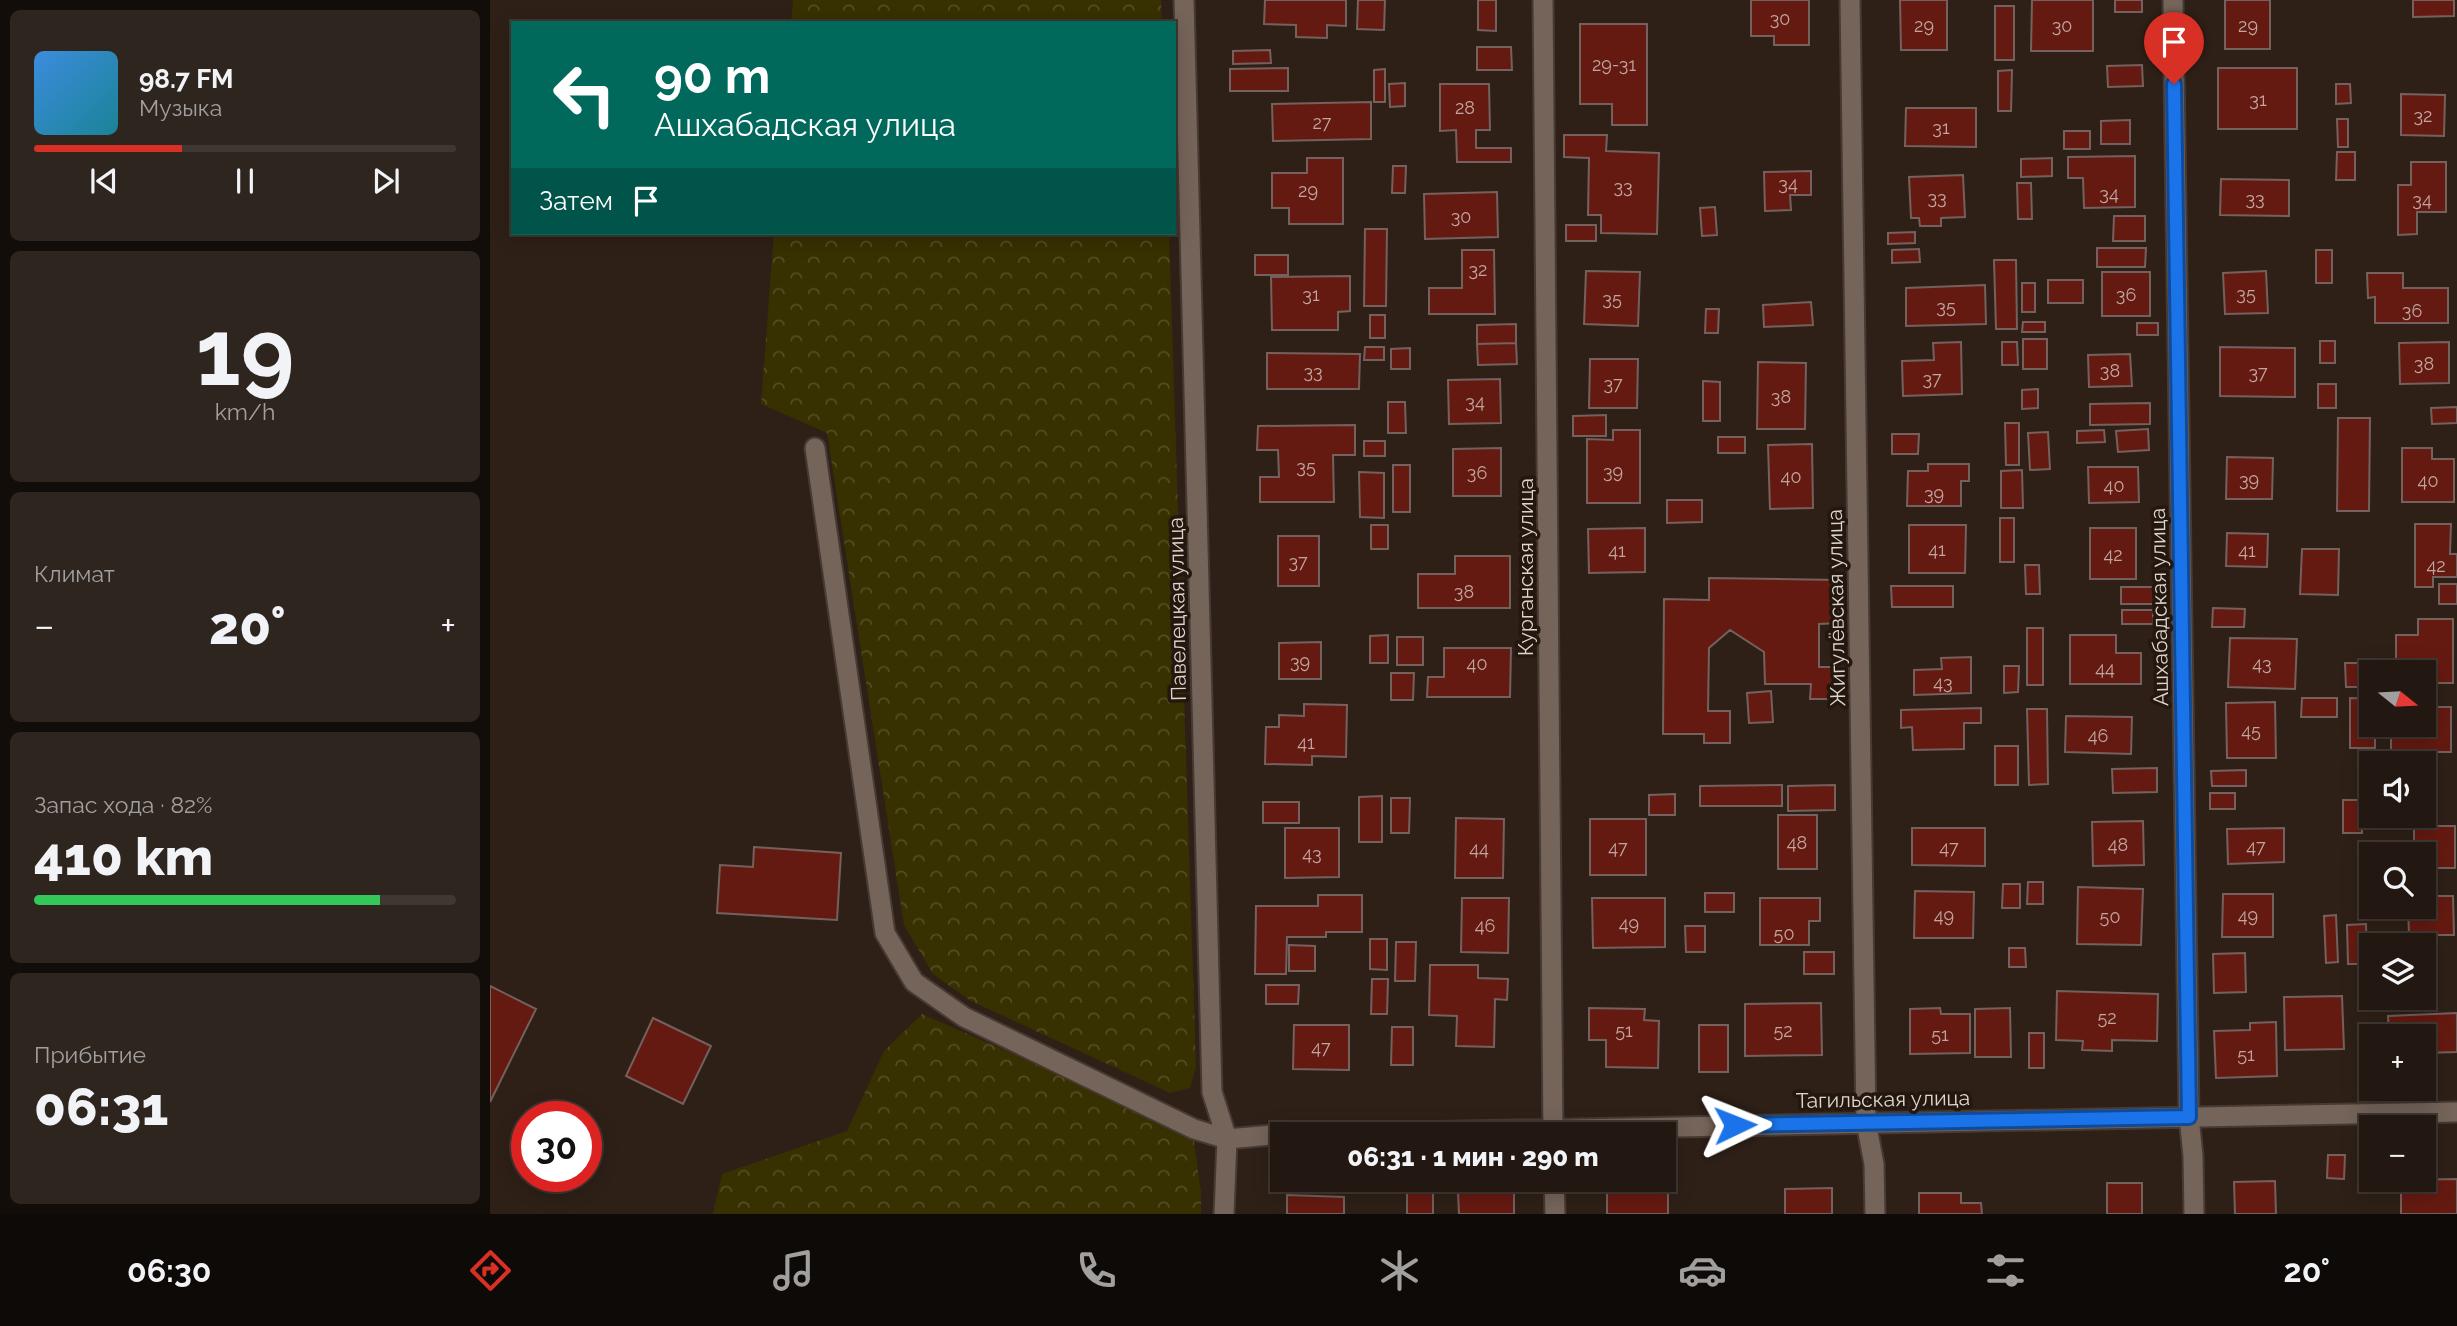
<!DOCTYPE html>
<html lang="ru">
<head>
<meta charset="utf-8">
<style>
	body { margin:0; font-family:Raleway,sans-serif; background:#2e251f; color:#f1f3f6; height:100vh; display:flex; flex-direction:column; font-size:26px; white-space:nowrap }
	* { box-sizing:border-box; margin:0 }
	p { font-size:23px; color:#a2a09f }
	.icon { flex:none; width:38px; height:38px; fill:none; stroke:currentColor; stroke-width:2; stroke-linecap:round; stroke-linejoin:round }
	.map { position:relative; flex:1; overflow:hidden }
	.drawer { display:flex; flex-direction:column; gap:10px; padding:10px; background:#130d09; width:490px }
	.drawer>* { flex:none }
	.top-card { position:absolute; left:21px; top:21px; width:665px; height:214px; border-radius:0px; box-shadow:0 4px 18px #0003,0 0 0 2px #3f3731; background:#00695c; color:#fff; overflow:hidden }
	.needle { width:46px; rotate:108deg }
	.buttons { position:absolute; left:1869px; top:660px; display:grid; gap:14px }
	.buttons a { display:grid; place-items:center; width:77px; height:77px; border-radius:0px; background:#221811; box-shadow:0 4px 18px #0003,0 0 0 2px #3f3731; font-size:35px }
	.speed { position:absolute; left:21px; top:1101px; display:flex; gap:14px; font-size:35px; font-weight:700; text-align:center }
	.speed>* { display:grid; place-content:center; width:91px; height:91px; border-radius:50%; background:#221811; box-shadow:0 4px 18px #0003,0 0 0 2px #3f3731; line-height:1 }
	.speed .limit { border:10px solid #d22; background:#fff; color:#111 }
	.pin { position:absolute; display:grid; place-items:center; width:60px; height:60px; color:#fff; margin:-72px -30px; border-radius:50% 50% 50% 0; rotate:-45deg; box-shadow:0 0 7px #0007 }
	.pin .icon { rotate:45deg }
	.me { position:absolute; width:77px; margin:-38px; rotate:88deg; stroke-linejoin:round; filter:drop-shadow(0 0 5px #0008) }
	.turn { display:flex; align-items:center; gap:24px; height:147px; padding:0 28px; font-size:32px }
	.turn .icon { width:91px; height:91px; stroke-width:2.5 }
	.turn b { display:block; font-size:49px; line-height:60px }
	.then { display:flex; align-items:center; height:66px; padding:0 28px; background:#0003; gap:14px; font-size:26px }
	.big { font-size:52px; font-weight:800; line-height:1.1 }
	.drawer .tile { flex:1; display:flex; flex-direction:column; justify-content:center; gap:10px; min-width:0; padding:0 24px; border-radius:10px; background:#2e251f }
	.drawer .dial { align-items:center; gap:0 }
	.dial b { font-size:91px; line-height:1 }
	.song { display:flex; align-items:center; gap:21px }
	.cover { width:84px; height:84px; border-radius:10px; background:linear-gradient(135deg,hsl(210 70% 55%),hsl(190 70% 35%)) }
	.played { height:7px; border-radius:4px; background:linear-gradient(90deg,#d93025 35%,#3f3731 35%) }
	.keys { display:flex; justify-content:space-around; direction:ltr }
	.heat { display:flex; justify-content:space-between; align-items:center; font-size:38px; direction:ltr }
	.charge { height:10px; border-radius:5px; background:linear-gradient(90deg,#34c759 82%,#3f3731 0) }
	.trip { position:absolute; left:780px; top:1122px; width:406px; height:70px; border-radius:0px; background:#221811; box-shadow:0 4px 18px #0003,0 0 0 2px #3f3731; font-weight:800; line-height:70px; text-align:center }
	.dock { display:flex; height:112px; justify-content:space-around; align-items:center; background:#0e0a07; color:#a2a09f }
	.dock .icon { width:49px; height:49px }
	.dock .on { color:#d93025 }
	.dock b { font-size:32px; color:#f1f3f6 }
	main { display:flex; flex:1; min-height:0 }
	.map>svg:first-child { display:block }
	.forest { fill:url(#forest-crowns) }
	.building { fill:#651a11; stroke:#74605d; stroke-width:2 }
	.lines { fill:none; stroke-linecap:round; stroke-linejoin:round }
	.minor-casing { stroke:#463a34; stroke-width:23 }
	.minor { stroke:#75645a; stroke-width:19 }
	.route-casing { stroke:#114b97; stroke-width:18 }
	.route { stroke:#1a73e8; stroke-width:12 }
	.labels { text-anchor:middle; dominant-baseline:central; stroke-width:7; stroke-linejoin:round; paint-order:stroke }
	.number-label { font-size:18px; fill:#c0a6a0 }
	.street-label { font-size:21px; fill:#dfd5d0; stroke:#24170e }
</style>
</head>
<body>
<main>
<section class="drawer">
<div class="tile">
<div class="song"><i class="cover"></i><div><b>98.7 FM</b><p>Музыка</p></div></div>
<div class="played"></div>
<div class="keys"><svg class="icon" aria-label="previous" viewBox="0 0 24 24"><path d="M18 5L8 12l10 7zM5 5v14"/></svg><svg class="icon" aria-label="pause" viewBox="0 0 24 24"><path d="M8 5v14M16 5v14"/></svg><svg class="icon" aria-label="next" viewBox="0 0 24 24"><path d="M6 5l10 7-10 7zM19 5v14"/></svg></div>
</div>
<div class="tile dial"><b>19</b><p>km/h</p></div>
<div class="tile"><p>Климат</p>
<div class="heat"><a>−</a><b class="big">20°</b><a>+</a></div>
</div>
<div class="tile"><p>Запас хода · 82%</p><b class="big">410 km</b><div class="charge"></div></div>
<div class="tile"><p>Прибытие</p><b class="big">06:31</b></div>
</section>
<div class="map">
<svg width="1967" height="1214" viewBox="0 0 1967 1214">
	<defs>
		<pattern id="forest-crowns" width="20" height="18" patternUnits="userSpaceOnUse" patternTransform="scale(1.75)"><rect width="20" height="18" fill="#373000"/><path d="M2 6a3 3 0 1 1 6 0M12 15a3 3 0 1 1 6 0" fill="none" stroke="#544d24"/></pattern>
	</defs>
	<rect width="100%" height="100%" fill="#2e2017"/>
	<path class="forest" d="M303,0H671L672,23H301Z
		M284,233H679L706,1067L700,1088L680,1093L481,1001L443,974L414,925L337,433L271,404Z
		M432,1014L671,1118L704,1141L711,1192V1214H223L232,1174L357,1131L394,1051Z"/>
	<path class="building" d="M775,0H856V26L837,25V38L806,37V25L774,24Z
		M868,0H895L894,30L867,29Z
		M988,0H1006V31L988,30Z
		M1261,0H1319V45H1284V36H1261Z
		M1410,0H1457V50H1411Z
		M1542,0H1603V51H1541Z
		M1625,0H1652V12H1625Z
		M1735,0H1780V49H1735Z
		M1923,0H1964V16L1923,17Z
		M1505,6H1524V60H1505Z
		M1090,24H1157V125H1122V104H1090Z
		M987,47H1021L1022,70H987Z
		M780,50L781,63L743,64V51Z
		M1652,65L1653,86L1618,87L1617,66Z
		M798,68V91H740V69Z
		M1728,68H1807V129H1728Z
		M895,69V102H884V70Z
		M1522,70L1521,111H1508V71Z
		M915,83V106L900,107L899,84Z
		M950,84H999L1000,130H986V148H1021V162H967L966,130L950,131Z
		M1846,84H1860L1861,103L1846,104Z
		M1911,94L1955,95L1954,136L1911,135Z
		M881,102V139L783,141L782,104Z
		M1416,108H1486V147L1415,146Z
		M1847,119H1858V147H1848Z
		M1640,120V144H1611V121Z
		M1574,131H1600V149H1574Z
		M1074,135H1117L1116,151L1169,153L1167,234L1111,233V215H1098L1099,158L1074,157Z
		M1847,152H1865V180H1846Z
		M1645,156V207L1594,208L1593,178H1578V157Z
		M817,158H853V224H799V208H782V173H817Z
		M1562,158V176L1531,177V159Z
		M1921,162H1956V212H1927V234L1908,235V185H1921Z
		M903,166H916L915,193H902Z
		M1321,171V195H1300L1301,210L1275,211L1274,172Z
		M1473,175L1475,217L1451,218V226H1430L1429,218H1421L1419,177Z
		M1731,179L1799,180V216L1730,215Z
		M1527,183H1541L1542,219H1528Z
		M1007,192L1008,237L935,239L934,194Z
		M1225,207L1227,235L1212,236L1210,208Z
		M1624,216H1655V241H1623Z
		M1076,225H1106V241H1076Z
		M875,229H897L896,306H874Z
		M1425,232V243L1398,244V233Z
		M1607,248H1656L1655,267H1607Z
		M1429,249L1430,262L1402,263V250Z
		M972,250H1004L1005,314H939V288H972Z
		M1826,250H1842V283H1826Z
		M765,255H798V275H765Z
		M1504,260H1526L1527,329H1506Z
		M1096,271L1150,272L1148,326L1094,324Z
		M1776,271L1778,313L1735,314L1733,273Z
		M1612,272H1660V316H1612Z
		M1877,273H1913V288H1958V323H1885V297L1878,298Z
		M860,276V311L848,312V330H782L781,277Z
		M1558,280H1593V303H1558Z
		M1532,283H1545V312H1532Z
		M1495,285L1496,324L1416,326V288Z
		M1321,302L1323,325L1274,327L1273,305Z
		M1216,309H1229L1228,333H1215Z
		M880,315H895V338H880Z
		M1533,322H1555V332H1532Z
		M1647,323H1668V335H1647Z
		M1026,324V343L987,344V325Z
		M1533,339H1557V369H1533Z
		M1830,341H1845V363H1830Z
		M1471,342L1472,394L1413,396L1412,361L1444,360L1443,343Z
		M1512,342H1527L1528,365H1512Z
		M1959,342V383L1910,384L1909,343Z
		M1026,343L1027,364L988,365L987,344Z
		M875,347H894V360H874Z
		M1730,347L1805,348V397L1730,396Z
		M920,348V369H901V349Z
		M777,353L870,354L869,389H777Z
		M1640,354L1642,386L1599,387L1598,355Z
		M1100,359H1148L1147,408H1099Z
		M1268,362L1316,363L1315,429H1267Z
		M1010,379L1011,423L959,424L958,380Z
		M1213,381L1230,382V421H1213Z
		M1828,384H1846V408H1828Z
		M1548,389V408L1532,409V390Z
		M898,402H915L916,433H898Z
		M1660,403V424L1600,425V404Z
		M1967,407V423L1942,424L1941,408Z
		M1116,415V436H1083V416Z
		M1848,418H1880L1879,511H1847Z
		M1515,423H1529V465H1516Z
		M865,425V455H843L844,502H770V477H789L788,450H767L768,426Z
		M1658,429L1659,450L1628,452L1626,431Z
		M1123,430H1150V503H1097V439L1123,440Z
		M1614,430L1615,442L1587,443V431Z
		M1558,432L1560,469L1540,470L1538,433Z
		M1402,434H1429L1428,454H1402Z
		M1228,437H1255V453H1228Z
		M874,441H895V456H874Z
		M1322,444L1323,508L1280,509L1278,445Z
		M1011,448V496H963V449Z
		M1912,448H1942V459H1964V502H1912Z
		M1737,457L1783,458L1782,499H1736Z
		M1438,464H1479V481H1471V506H1417L1418,471H1438Z
		M903,465H920V512H903Z
		M1598,467H1648L1649,502L1599,503Z
		M1532,470L1533,508H1511V471Z
		M869,472L894,473V518L870,517Z
		M1177,500H1212V522L1177,523Z
		M1510,518H1524V562H1510Z
		M1925,524H1961L1960,554H1967V577H1943V587H1925Z
		M881,525H898V549H881Z
		M1419,525H1476L1475,573H1419Z
		M1155,528V572L1099,573L1098,529Z
		M1600,528H1646V579H1600Z
		M1737,533L1778,534L1777,567L1736,566Z
		M788,536H829V586H788Z
		M1812,549H1849L1848,595L1810,594Z
		M965,556H1020V608H928V574H965Z
		M1535,565H1549L1550,594H1536Z
		M1219,578L1349,580V623L1329,624V667H1348V699H1320L1321,684H1275L1274,652L1240,630L1219,648L1218,711H1240V743H1214V734H1173L1174,599L1219,600Z
		M1949,584H1967V604H1949Z
		M1401,586H1463V607H1402Z
		M1631,587H1666V604H1631Z
		M1723,608L1755,609L1754,627H1722Z
		M1632,610H1663V624H1632Z
		M1928,619H1963V683H1934V672H1906V635H1928Z
		M1537,628H1553V685H1537Z
		M898,635V663H880V636Z
		M1580,635H1626V653H1651V684H1580Z
		M907,637H933V665H907Z
		M1740,638L1807,639L1805,689L1738,687Z
		M831,642V679H789V643Z
		M954,648H1021L1020,697H937L938,677H954Z
		M1481,657V693L1424,695V670L1452,669L1451,658Z
		M1855,663H1897L1898,672H1881V687H1856Z
		M1514,666H1529L1528,692L1514,693Z
		M901,673H924L923,700H901Z
		M1281,691L1283,722L1259,723L1257,693Z
		M1812,698H1847V717H1811Z
		M1860,698L1881,699V724H1885V748H1860Z
		M1785,702L1786,758H1737L1736,703Z
		M814,704L857,705L856,757L822,756V765L775,764L776,727H789V715L814,716Z
		M1934,707H1961V752H1901V734H1909L1910,724H1934Z
		M1491,708V723H1474V749L1423,750L1422,727L1411,728V710Z
		M1537,709H1557L1558,784L1539,785Z
		M1576,716L1642,717L1641,754L1575,752Z
		M1505,746H1528V785H1505Z
		M1667,768V792L1623,793L1622,769Z
		M1756,770V786H1722L1721,771Z
		M1292,785V806H1210V786Z
		M1345,785V810L1298,811V786Z
		M1720,793H1745V809H1720Z
		M1185,794V815H1159V795Z
		M892,796V842H869V797Z
		M901,798H920L919,833H901Z
		M1853,800H1871L1872,833H1853Z
		M773,802H809V823H773Z
		M1288,815H1327V869H1288Z
		M966,818L1014,819L1013,878H965Z
		M1100,819H1156V875H1100Z
		M1653,821L1654,865L1603,866L1602,822Z
		M1924,826H1965V868H1934V854H1924Z
		M795,828H849V877L795,878Z
		M1422,828H1495V866L1422,865Z
		M1794,828V862L1738,864L1737,829Z
		M264,847L351,853L347,920L227,913L230,865L263,867Z
		M1538,882H1553V904H1537Z
		M1513,884H1530V908H1512Z
		M1588,887L1653,889L1651,945L1587,944Z
		M1425,891L1484,892L1483,938H1424Z
		M1215,893H1244V912H1215Z
		M1733,894H1783V937H1732Z
		M828,895H872V932H836V937H797L796,974H765L766,906H828Z
		M1934,896H1963L1964,935H1919L1918,906H1934Z
		M972,898H1019L1018,953L971,952Z
		M1102,898H1175V947L1103,948Z
		M1270,898H1330V921H1319V945H1270Z
		M1846,915L1848,962L1836,963L1834,916Z
		M1876,924L1877,964H1858L1857,925Z
		M1195,926H1215V952H1196Z
		M880,939H897V970L880,969Z
		M906,942H926L925,981H905Z
		M799,945L825,946V971H799Z
		M1519,948H1535L1536,967H1519Z
		M1314,952H1344V974H1314Z
		M1755,953L1756,992L1724,993L1723,954Z
		M940,965H988V978L1018,979L1017,1000L1005,999L1004,1047L966,1046L967,1016L939,1015Z
		M882,979H898L897,1014H881Z
		M776,985H809L808,1004H776Z
		M0,986L46,1009L0,1102Z
		M1567,991L1668,994L1667,1041L1622,1040V1051L1592,1050L1593,1041L1566,1040Z
		M1852,996L1854,1049L1795,1050L1794,997Z
		M1331,1003L1332,1055L1255,1056V1004Z
		M1099,1008L1155,1009L1154,1020L1169,1021L1168,1068L1116,1067V1040H1099Z
		M1450,1008L1451,1014H1480V1053L1420,1054V1009Z
		M1520,1008L1521,1057H1485V1009Z
		M1967,1013V1052L1934,1053V1036H1899L1898,1016Z
		M163,1018L221,1046L193,1104L136,1076Z
		M1786,1022L1787,1076L1726,1078L1724,1031L1760,1030V1023Z
		M804,1025H859V1070L803,1069Z
		M1209,1025H1238V1072H1209Z
		M902,1027H923V1065H901Z
		M1539,1033H1554V1068H1539Z
		M1838,1155H1855L1854,1179L1837,1178Z
		M1967,1179V1214H1911V1180Z
		M917,1180H943V1214H917Z
		M1785,1181L1786,1214H1745L1744,1182Z
		M1617,1183H1652V1214H1617Z
		M1117,1187L1178,1188V1214H1117Z
		M1342,1188V1214H1295V1189Z
		M1024,1191V1214H969L968,1192Z
		M1429,1193H1471V1203H1491L1492,1214H1429Z
		M797,1195L854,1197V1214H797Z"/>
	<g class="lines">
		<defs>
			<path id="minor" d="M694,0L722,1092L737,1139L734,1214
				M1053,0L1063,1134
				M1360,0L1376,1122L1384,1164L1385,1214
				M1683,0L1699,1117L1703,1156L1704,1214
				M325,448L395,933L424,982L474,1017L704,1129L737,1139L793,1134
				M819,1134L1967,1112
				M1064,1180L1065,1214"/>
		</defs>
		<use href="#minor" class="minor-casing"/>
		<use href="#minor" class="minor"/>
	</g>
	<g class="lines">
		<defs>
			<path id="route" d="M1245,1125L1699,1117L1684,84"/>
		</defs>
		<use href="#route" class="route-casing"/>
		<use href="#route" class="route"/>
	</g>
	<g class="labels">
		<g class="number-label">
			<text x="1290" y="18">30</text>
			<text x="1434" y="25">29</text>
			<text x="1572" y="25">30</text>
			<text x="1758" y="25">29</text>
			<text x="1124" y="64">29-31</text>
			<text x="1768" y="99">31</text>
			<text x="975" y="107">28</text>
			<text x="1933" y="115">32</text>
			<text x="832" y="122">27</text>
			<text x="1451" y="127">31</text>
			<text x="1298" y="183">34</text>
			<text x="1133" y="186">33</text>
			<text x="818" y="190">29</text>
			<text x="1619" y="193">34</text>
			<text x="1447" y="197">33</text>
			<text x="1765" y="198">33</text>
			<text x="1932" y="199">34</text>
			<text x="971" y="216">30</text>
			<text x="988" y="269">32</text>
			<text x="1756" y="293">35</text>
			<text x="821" y="294">31</text>
			<text x="1636" y="294">36</text>
			<text x="1122" y="298">35</text>
			<text x="1456" y="306">35</text>
			<text x="1922" y="310">36</text>
			<text x="1934" y="363">38</text>
			<text x="1620" y="370">38</text>
			<text x="823" y="371">33</text>
			<text x="1768" y="372">37</text>
			<text x="1442" y="378">37</text>
			<text x="1123" y="383">37</text>
			<text x="1291" y="396">38</text>
			<text x="985" y="401">34</text>
			<text x="816" y="466">35</text>
			<text x="1123" y="471">39</text>
			<text x="987" y="472">36</text>
			<text x="1301" y="476">40</text>
			<text x="1759" y="479">39</text>
			<text x="1938" y="480">40</text>
			<text x="1624" y="485">40</text>
			<text x="1444" y="493">39</text>
			<text x="1447" y="549">41</text>
			<text x="1127" y="550">41</text>
			<text x="1757" y="550">41</text>
			<text x="1623" y="554">42</text>
			<text x="808" y="561">37</text>
			<text x="1946" y="565">42</text>
			<text x="974" y="591">38</text>
			<text x="810" y="661">39</text>
			<text x="987" y="663">40</text>
			<text x="1772" y="663">43</text>
			<text x="1615" y="668">44</text>
			<text x="1453" y="682">43</text>
			<text x="1761" y="730">45</text>
			<text x="1608" y="735">46</text>
			<text x="816" y="742">41</text>
			<text x="1307" y="842">48</text>
			<text x="1628" y="844">48</text>
			<text x="1766" y="846">47</text>
			<text x="1128" y="847">47</text>
			<text x="1459" y="847">47</text>
			<text x="989" y="848">44</text>
			<text x="822" y="853">43</text>
			<text x="1454" y="915">49</text>
			<text x="1758" y="915">49</text>
			<text x="1620" y="916">50</text>
			<text x="1139" y="923">49</text>
			<text x="995" y="925">46</text>
			<text x="1294" y="933">50</text>
			<text x="1617" y="1017">52</text>
			<text x="1134" y="1030">51</text>
			<text x="1293" y="1030">52</text>
			<text x="1450" y="1034">51</text>
			<text x="831" y="1047">47</text>
			<text x="1756" y="1054">51</text>
		</g>
		<g class="street-label">
			<text transform="translate(1035 567) rotate(-90)">Курганская улица</text>
			<text transform="translate(1669 607) rotate(-91)">Ашхабадская улица</text>
			<text transform="translate(1346 608) rotate(-91)">Жигулёвская улица</text>
			<text transform="translate(687 609) rotate(-91)">Павелецкая улица</text>
			<text transform="translate(1393 1099) rotate(-1)">Тагильская улица</text>
		</g>
	</g>
</svg>
<div class="buttons">
<a><svg class="needle" viewBox="-14 -14 28 28"><path d="M0-13l5 13h-10z" fill="#e53935"/><path d="M0 13l5-13h-10z" fill="#a2a09f"/></svg></a>
<a><svg class="icon" aria-label="sound" viewBox="0 0 24 24"><path d="M4 9h4l5-4v14l-5-4H4zM17 9q2 3 0 6"/></svg></a>
<a><svg class="icon" aria-label="search" viewBox="0 0 24 24"><circle cx="10" cy="10" r="6"/><path d="M15 15l6 6"/></svg></a>
<a><svg class="icon" aria-label="layers" viewBox="0 0 24 24"><path d="M12 4l9 5-9 5-9-5zM3 14l9 5 9-5"/></svg></a>
<a>+</a>
<a>−</a>
</div>
<div class="speed"><div class="limit">30</div></div>
<div class="pin" style="left:1684px;top:84px;background:#d93025"><svg class="icon" aria-label="arrive" viewBox="0 0 24 24"><path d="M6 21V4h12l-3 4 3 4H6"/></svg></div>
<svg class="me" style="left:1245px;top:1125px" viewBox="-20 -20 40 40"><path d="M0-17L14 15 0 8-14 15z" fill="#1a73e8" stroke="#fff" stroke-width="4"/></svg>
<div class="trip">06:31 · 1 мин · 290 m</div>
<div class="top-card">
<div class="turn"><svg class="icon" aria-label="left" viewBox="0 0 24 24"><path d="M17 20v-9H6M10 6l-5 5 5 5"/></svg><div><b>90 m</b>Ашхабадская улица</div></div>
<div class="then">Затем<svg class="icon" aria-label="arrive" viewBox="0 0 24 24"><path d="M6 21V4h12l-3 4 3 4H6"/></svg></div>
</div>
</div>
</main>
<nav class="dock">
<b>06:30</b>
<svg class="icon on" aria-label="directions" viewBox="0 0 24 24"><path d="M12 3l9 9-9 9-9-9zM9 14v-3h6M13 9l2 2-2 2"/></svg>
<svg class="icon" aria-label="music" viewBox="0 0 24 24"><path d="M9 18V5l10-2v13"/><circle cx="6" cy="18" r="3"/><circle cx="16" cy="16" r="3"/></svg>
<svg class="icon" aria-label="phone" viewBox="0 0 24 24"><path d="M5 4h4l2 5-3 2q2 4 5 5l2-3 5 2v4C11 20 4 13 5 4z"/></svg>
<svg class="icon" aria-label="climate" viewBox="0 0 24 24"><path d="M12 3v18M4 7l16 10M4 17L20 7"/></svg>
<svg class="icon" aria-label="car" viewBox="0 0 24 24"><path d="M5 17H2v-5l4-1 3-4h7l3 4 3 1v5h-3M9 17h6M6 11h13"/><circle cx="7" cy="17" r="2"/><circle cx="17" cy="17" r="2"/></svg>
<svg class="icon" aria-label="filters" viewBox="0 0 24 24"><path d="M4 7h16M4 17h16"/><circle cx="9" cy="7" r="2"/><circle cx="15" cy="17" r="2"/></svg>
<b>20°</b>
</nav>
</body>
</html>
